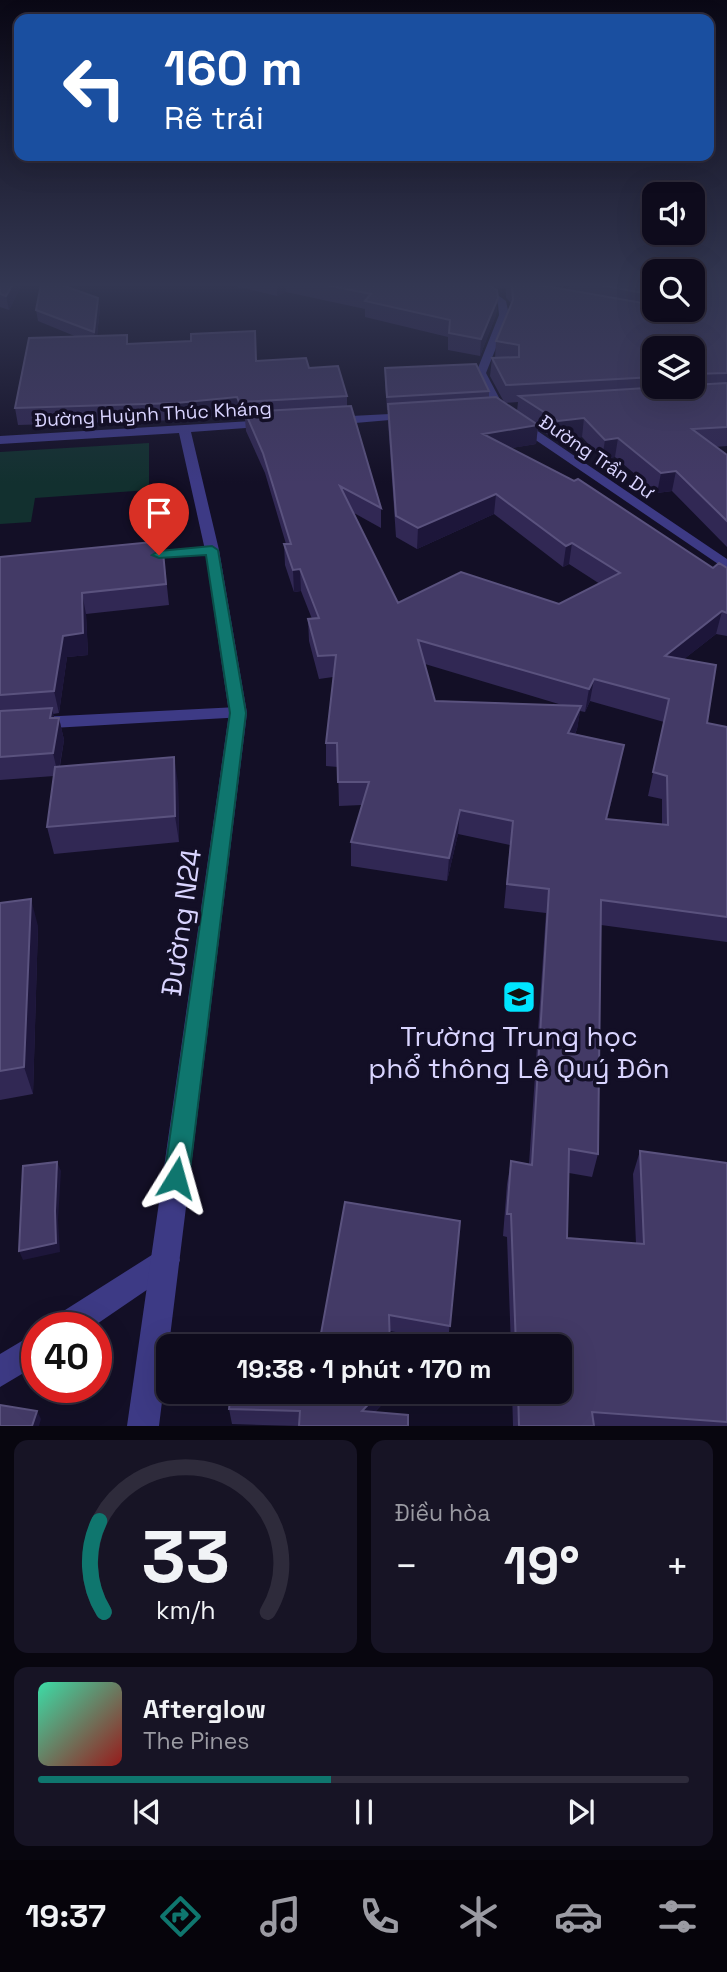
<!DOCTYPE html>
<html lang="vi">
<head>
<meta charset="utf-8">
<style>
	body { margin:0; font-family:"Space Grotesk",sans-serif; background:#171425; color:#f1f3f6; height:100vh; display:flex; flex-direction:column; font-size:26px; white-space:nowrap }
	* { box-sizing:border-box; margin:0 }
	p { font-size:23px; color:#9b9ba3 }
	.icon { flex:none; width:38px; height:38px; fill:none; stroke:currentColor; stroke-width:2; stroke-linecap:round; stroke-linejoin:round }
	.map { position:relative; height:1426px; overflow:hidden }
	.drawer { display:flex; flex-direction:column; gap:14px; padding:14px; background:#08060f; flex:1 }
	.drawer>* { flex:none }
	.top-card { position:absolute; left:14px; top:14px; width:700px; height:147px; border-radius:14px; box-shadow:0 7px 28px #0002,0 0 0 2px #2e2b3b; background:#1a4fa0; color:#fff; overflow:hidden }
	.buttons { position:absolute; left:642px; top:182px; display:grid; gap:14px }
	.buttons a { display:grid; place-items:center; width:63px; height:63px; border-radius:14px; background:#0e0b1c; box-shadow:0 7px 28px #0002,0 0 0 2px #2e2b3b; font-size:35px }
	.speed { position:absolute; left:21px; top:1312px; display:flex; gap:14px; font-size:35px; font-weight:700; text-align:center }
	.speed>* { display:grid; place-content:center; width:91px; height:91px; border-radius:50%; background:#0e0b1c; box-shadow:0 7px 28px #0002,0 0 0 2px #2e2b3b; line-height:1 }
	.speed .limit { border:10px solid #d22; background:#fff; color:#111 }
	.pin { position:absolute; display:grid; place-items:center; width:60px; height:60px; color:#fff; margin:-72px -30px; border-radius:50% 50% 50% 0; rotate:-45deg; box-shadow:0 0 7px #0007 }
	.pin .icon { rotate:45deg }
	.me { position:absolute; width:77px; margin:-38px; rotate:8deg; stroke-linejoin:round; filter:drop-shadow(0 0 5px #0008) }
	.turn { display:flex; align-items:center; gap:24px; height:147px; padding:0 35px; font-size:32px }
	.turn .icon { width:91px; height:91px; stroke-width:2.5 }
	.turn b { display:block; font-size:49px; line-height:60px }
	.big { font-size:52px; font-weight:700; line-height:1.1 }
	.drawer .card { flex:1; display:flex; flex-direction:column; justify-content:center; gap:10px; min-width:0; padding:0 24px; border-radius:14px; background:#171425 }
	.drawer .dial { align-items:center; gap:0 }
	.dial svg { height:182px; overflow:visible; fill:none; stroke:#2e2b3b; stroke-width:7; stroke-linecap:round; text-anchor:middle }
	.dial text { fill:#f1f3f6; stroke:none }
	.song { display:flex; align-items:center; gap:21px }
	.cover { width:84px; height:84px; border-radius:10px; background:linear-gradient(135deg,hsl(160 70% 55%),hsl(0 70% 35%)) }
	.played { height:7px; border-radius:4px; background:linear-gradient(90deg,#0f766e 45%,#2e2b3b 45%) }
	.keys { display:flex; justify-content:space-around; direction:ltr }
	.heat { display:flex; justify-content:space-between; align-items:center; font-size:38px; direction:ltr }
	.drawer .tiles { flex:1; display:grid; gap:14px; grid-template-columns:1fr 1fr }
	.card:last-child { grid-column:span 2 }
	.trip { position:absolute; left:156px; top:1334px; width:416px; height:70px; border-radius:14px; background:#0e0b1c; box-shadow:0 7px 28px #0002,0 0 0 2px #2e2b3b; font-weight:700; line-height:70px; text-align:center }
	.dock { display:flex; height:112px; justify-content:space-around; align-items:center; background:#06040b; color:#9b9ba3 }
	.dock .icon { width:49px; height:49px }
	.dock .active { color:#0f766e }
	.dock b { font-size:32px; color:#f1f3f6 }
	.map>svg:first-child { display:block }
	.green { fill:#12302f }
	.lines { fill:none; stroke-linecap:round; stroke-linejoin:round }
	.minor { fill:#3d3a85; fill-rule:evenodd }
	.tertiary { fill:#3d3a85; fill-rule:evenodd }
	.wall { fill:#312854; fill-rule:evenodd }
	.shaded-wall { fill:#1d163a }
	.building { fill:#433a66; stroke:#5a527e; stroke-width:2; fill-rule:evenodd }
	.route { fill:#0f766e; stroke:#0a4d48; stroke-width:2 }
	.labels { text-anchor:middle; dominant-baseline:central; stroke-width:7; stroke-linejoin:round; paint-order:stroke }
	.far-street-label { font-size:19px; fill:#d9d4ff; stroke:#130f26 }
	.near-street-label { font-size:28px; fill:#d9d4ff; stroke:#130f26 }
	.near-poi-label { font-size:28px; fill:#d9d4ff; stroke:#130f26 }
</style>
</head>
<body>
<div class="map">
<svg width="727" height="1426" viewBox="0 0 727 1426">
	<rect width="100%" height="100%" fill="#130f26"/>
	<path class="green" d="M149,443V490L35,498L31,522L0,524V452Z"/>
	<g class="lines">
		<path class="minor" d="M432,284C458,284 485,283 506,301L509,315L486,373L505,409L727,559V570L496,413L476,373L499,315L498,304L477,292Z
			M212,546L217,547V553L142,560L135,556L142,552Z
			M238,707L247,713L244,717L0,731V719Z
			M166,1246L176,1250L180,1260L176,1270L91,1328H50L54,1317Z
			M37,1332V1365L0,1387V1354Z"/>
		<path class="tertiary" d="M409,413L415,416L413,418L332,425L326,421L332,417Z
			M269,420L273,422V426L191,432L219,550L247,713L159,1426H127L229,713L205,550L179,433L0,444V436Z"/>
	</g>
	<path class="wall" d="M0,284H22L9,310L0,307Z
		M226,284H654V310H693L727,284V446L715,447L727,455V547L672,491L657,493L615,457L602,459L582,437L556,440L538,428L536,444L511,448L713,568H727V636L716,634L684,659L707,723L727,727V942L601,925L598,1154L592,1177L569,1173L567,1238L636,1244L633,1174L640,1151L727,1163V1426H513L512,1391H560V1346H511L507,1237L503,1236L507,1184L511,1161L529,1164L546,913L504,908L510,845L458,834L447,881L351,866V842L362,805L339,806L338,767L326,766V743L333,677L319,679L309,641L308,619H312L301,591L294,592L285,565L284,544H286L265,473L246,431L245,419H241L239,414L178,420L18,425L15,408L77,337L38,321L36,310L98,298L100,308L97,336L128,344L309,368L347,396V406L381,508V528L354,513L398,603L559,604L600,584L569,564L563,567L494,514L417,549L396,537L388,422V410H387L385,380V368L489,391V397L504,402L490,376L492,358H495L496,341L511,305V303L506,298V288L492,287L498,298L496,315L480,356L448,350V337L365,317V309L286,292L277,296ZM569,285L568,290L559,288ZM654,348H693V387H654ZM518,402L517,411L505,403ZM425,664L562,705L435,701ZM590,701L664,722L648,796L662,799V824L607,820L624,745L575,734L577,729L580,711L585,712Z
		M162,541L169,605L86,614L88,655L67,657L59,713L53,714L54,718H59L64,740L60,766L178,783L179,842L54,854L47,827L54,776L0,780V557Z
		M0,903L38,926L33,1094L0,1100Z
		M460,1221L448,1342L390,1331L320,1339Z
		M231,1391H391V1395L375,1412L408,1426H298L232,1424L229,1409Z"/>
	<path class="shaded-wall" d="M13,284H22L9,310L6,296Z
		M277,284H286V292L277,296Z
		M547,284H569V285L546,291Z
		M98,298L100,308L96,344L94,332Z
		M498,298L496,315L480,356L481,339Z
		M237,397L239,414L178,420L176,403Z
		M584,418L582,437L556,440L558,421Z
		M538,425L536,444L482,453L483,434Z
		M618,438L615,457L602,459L605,440Z
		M676,471L672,491L657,493L661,473Z
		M496,494L494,514L417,549L418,528Z
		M572,543L569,564L563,567L566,546Z
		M300,569L301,591L294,592L293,570Z
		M82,593L86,614L88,655L67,657L59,713L54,691L63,636Z
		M722,611L716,634L660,678L665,656Z
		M594,679L590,701L585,712L589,689Z
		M581,706L577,729L564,756L568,733Z
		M52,708L57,730L59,718L64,740L58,775L53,753L50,718Z
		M624,745L620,768L601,843L606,819Z
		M174,757L178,783L179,842L175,816Z
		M460,810L458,834L447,881L449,858Z
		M31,899L38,926L33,1094L24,1067Z
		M57,1162L61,1171L58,1220L60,1252L23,1260L19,1251L55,1211Z
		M381,1391H391V1395L362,1425V1411Z
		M37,1411L41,1419L39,1426H32Z"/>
	<path class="building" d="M0,284H13L6,296L0,294Z
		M41,284H59L98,298L94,332L36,310Z
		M321,284H486L497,290L498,298L481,339L449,333L450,320L365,301L371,294Z
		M509,284H525L552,287L654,305V310H693V284H727V373L693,374V348H654V377L506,385L492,358L519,357V345L496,341L513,300L512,287Z
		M595,284H654V295Z
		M255,331L256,361L306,358L309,368L338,366L347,396L239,402L237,397L176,403L15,408L29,338L127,335V344L191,341V334Z
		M476,364L489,391L387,397L385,368Z
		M727,383V427L692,429L727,455V521L676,471L661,473L618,438L605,440L584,418L558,421L519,396L662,387H693V385Z
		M496,397L538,425L483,434L574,481L578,479L713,568L719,563L727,568V613L722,611L665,656L716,665L707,723L727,727V917L601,900L598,1154L569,1149L567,1238L644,1244L640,1151L727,1163V1422L592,1412L594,1426H519L518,1391H560V1346H516L511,1214H507L511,1161L532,1165L549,889L507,884L513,821L460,810L449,858L351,842L369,782H338L337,743H326L336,655L318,656L308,619L319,618L300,569L293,570L284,544H291L263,453L245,412L351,406L381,508L340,486L398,603L461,572L559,604L620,573L572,543L566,546L496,494L418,528L396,516L388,404ZM418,640L589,689L594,679L669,699L653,772L667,776L668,825L606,819L624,745L568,733L581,706L435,701Z
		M162,541L166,584L82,593L83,633L63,636L54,691L0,695V557Z
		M52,708L50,718H59L53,753L0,757V711Z
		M174,757L175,816L47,827L55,767Z
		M31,899L24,1067L0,1071V903Z
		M57,1162L55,1211L56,1243L19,1251L23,1166Z
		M345,1202L460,1221L450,1326L389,1315L390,1346H236V1338L320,1339Z
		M231,1391H381L362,1411L408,1415V1426H299L300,1411L229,1409Z
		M0,1405L37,1411L32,1426H0Z"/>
	<linearGradient id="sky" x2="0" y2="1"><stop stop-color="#0a0815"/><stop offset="0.59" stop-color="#333752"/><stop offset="1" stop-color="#333752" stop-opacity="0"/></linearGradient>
	<rect width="727" height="483" fill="url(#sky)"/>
	<path class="route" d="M212,546L218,550L246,713L189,1178L185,1186L176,1189L168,1186L164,1178L230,713L206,555L159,558L152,555L159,551Z"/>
	<defs>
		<symbol id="school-square" viewBox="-11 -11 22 22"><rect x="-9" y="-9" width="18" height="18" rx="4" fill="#00e5ff" stroke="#130f26"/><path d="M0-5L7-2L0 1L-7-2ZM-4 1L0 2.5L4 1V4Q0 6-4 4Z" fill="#111"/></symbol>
	</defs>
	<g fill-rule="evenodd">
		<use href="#school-square" x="500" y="978" width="38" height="38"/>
	</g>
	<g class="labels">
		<g class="far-street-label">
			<text transform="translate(153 414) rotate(-3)">Đường Huỳnh Thúc Kháng</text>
			<text transform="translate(597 457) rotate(34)">Đường Trần Dư</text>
		</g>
		<g class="near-street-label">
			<text transform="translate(181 922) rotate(-82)">Đường N24</text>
		</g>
		<g class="near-poi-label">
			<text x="519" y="1036">Trường Trung học<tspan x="519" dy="32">phổ thông Lê Quý Đôn</tspan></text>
		</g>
	</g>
</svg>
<div class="buttons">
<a><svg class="icon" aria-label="sound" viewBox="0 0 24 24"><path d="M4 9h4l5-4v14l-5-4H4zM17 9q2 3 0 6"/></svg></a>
<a><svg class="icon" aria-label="search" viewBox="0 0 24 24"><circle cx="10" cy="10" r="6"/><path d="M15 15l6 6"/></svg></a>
<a><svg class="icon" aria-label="layers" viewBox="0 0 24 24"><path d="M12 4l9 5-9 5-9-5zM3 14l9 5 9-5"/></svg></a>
</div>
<div class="speed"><div class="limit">40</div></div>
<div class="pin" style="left:159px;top:555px;background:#d93025"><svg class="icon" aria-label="arrive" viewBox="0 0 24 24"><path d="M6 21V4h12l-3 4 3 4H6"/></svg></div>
<svg class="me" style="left:176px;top:1178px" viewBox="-20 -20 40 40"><path d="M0-17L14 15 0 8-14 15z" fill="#0f766e" stroke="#fff" stroke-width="4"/></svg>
<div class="trip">19:38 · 1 phút · 170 m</div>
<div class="top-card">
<div class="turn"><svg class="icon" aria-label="left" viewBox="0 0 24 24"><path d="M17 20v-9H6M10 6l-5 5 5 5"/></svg><div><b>160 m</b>Rẽ trái</div></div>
</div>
</div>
<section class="drawer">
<div class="tiles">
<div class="card dial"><svg viewBox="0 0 100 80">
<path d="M14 69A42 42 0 1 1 86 69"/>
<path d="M14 69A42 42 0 0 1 12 29" stroke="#0f766e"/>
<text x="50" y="56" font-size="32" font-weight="700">33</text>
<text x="50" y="72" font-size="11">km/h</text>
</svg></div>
<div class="card"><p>Điều hòa</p>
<div class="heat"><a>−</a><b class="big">19°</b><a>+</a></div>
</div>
<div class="card">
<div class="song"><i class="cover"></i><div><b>Afterglow</b><p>The Pines</p></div></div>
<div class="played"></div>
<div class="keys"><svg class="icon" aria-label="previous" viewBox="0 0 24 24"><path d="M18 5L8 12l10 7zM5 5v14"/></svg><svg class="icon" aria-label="pause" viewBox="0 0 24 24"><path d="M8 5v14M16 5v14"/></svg><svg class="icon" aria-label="next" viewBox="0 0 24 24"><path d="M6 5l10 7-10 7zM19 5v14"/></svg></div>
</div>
</div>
</section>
<nav class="dock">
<b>19:37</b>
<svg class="icon active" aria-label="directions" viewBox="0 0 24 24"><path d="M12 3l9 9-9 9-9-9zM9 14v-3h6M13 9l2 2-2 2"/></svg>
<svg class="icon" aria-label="music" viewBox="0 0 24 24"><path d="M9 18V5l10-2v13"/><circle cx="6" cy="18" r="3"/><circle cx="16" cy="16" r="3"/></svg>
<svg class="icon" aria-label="phone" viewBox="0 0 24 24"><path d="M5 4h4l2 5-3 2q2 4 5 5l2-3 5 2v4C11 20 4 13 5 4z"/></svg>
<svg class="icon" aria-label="climate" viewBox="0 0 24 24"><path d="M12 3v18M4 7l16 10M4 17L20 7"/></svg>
<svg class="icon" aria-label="car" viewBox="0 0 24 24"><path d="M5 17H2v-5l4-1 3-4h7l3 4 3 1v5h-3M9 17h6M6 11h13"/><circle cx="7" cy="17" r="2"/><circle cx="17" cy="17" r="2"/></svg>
<svg class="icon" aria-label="filters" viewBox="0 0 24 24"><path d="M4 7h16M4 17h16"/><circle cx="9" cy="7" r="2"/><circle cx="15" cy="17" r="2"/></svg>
</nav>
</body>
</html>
